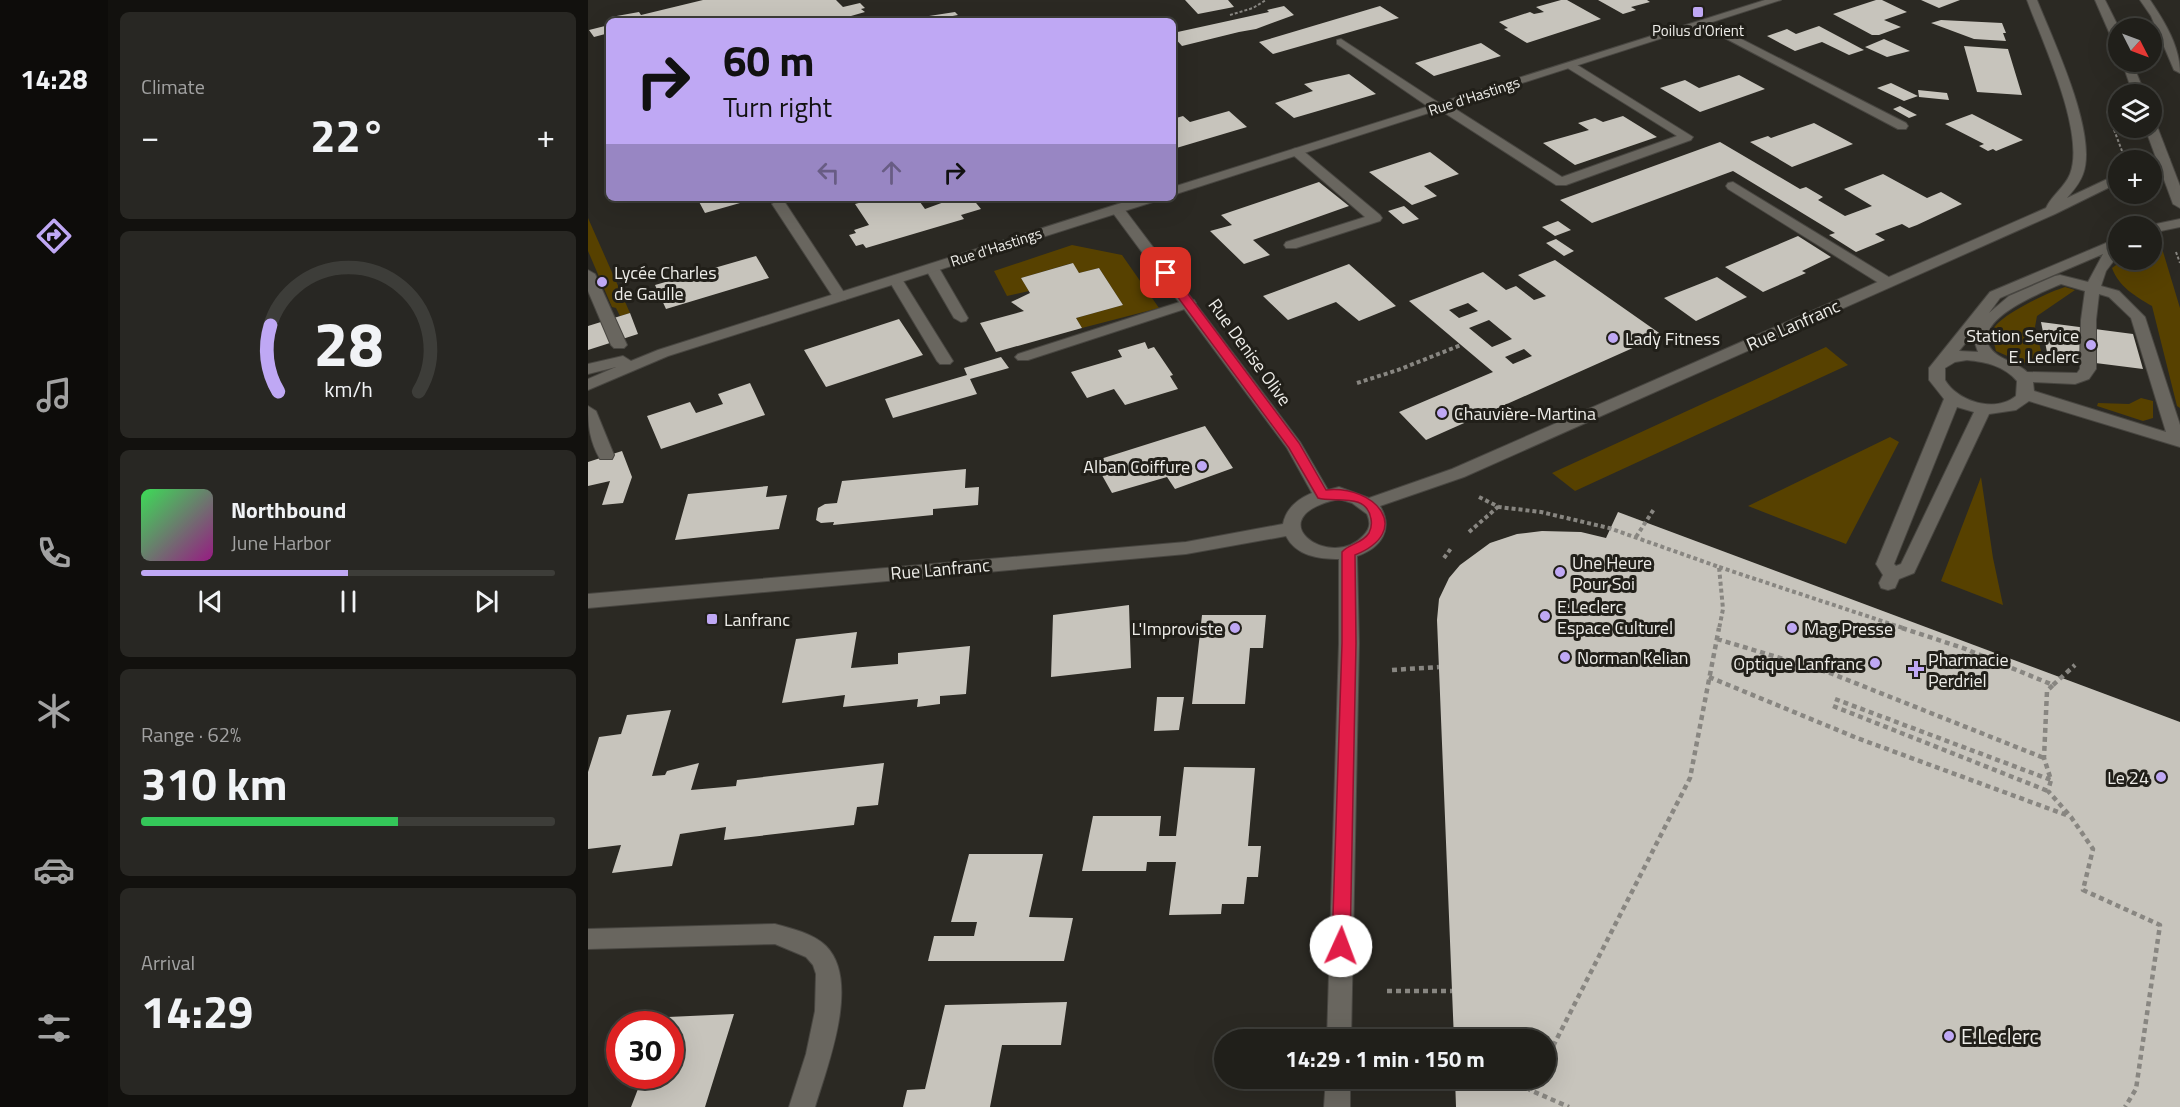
<!DOCTYPE html>
<html lang="en">
<head>
<meta charset="utf-8">
<style>
	body { margin:0; font-family:"Titillium Web",sans-serif; background:#282723; color:#f1f3f6; height:100vh; display:flex; flex-direction:column; font-size:22px; white-space:nowrap }
	* { box-sizing:border-box; margin:0 }
	p { font-size:20px; color:#a2a2a2 }
	.icon { flex:none; width:33px; height:33px; fill:none; stroke:currentColor; stroke-width:2; stroke-linecap:round; stroke-linejoin:round }
	.map { position:relative; flex:1; overflow:hidden }
	.sheet { display:flex; flex-direction:column; gap:12px; padding:12px; background:#12110e; width:480px }
	.sheet>* { flex:none }
	.top-card { position:absolute; left:18px; top:18px; width:570px; height:183px; border-radius:9px; box-shadow:0 6px 24px #0002,0 0 0 2px #3d3d39; background:#bfa8f4; color:#111; overflow:hidden }
	.needle { width:39px; rotate:132deg }
	.controls { position:absolute; left:1520px; top:18px; display:grid; gap:12px }
	.controls a { display:grid; place-items:center; width:54px; height:54px; border-radius:50%; background:#201f1a; box-shadow:0 6px 24px #0002,0 0 0 2px #3d3d39; font-size:30px }
	.speed { position:absolute; left:18px; top:1011px; display:flex; gap:12px; font-size:30px; font-weight:700; text-align:center }
	.speed>* { display:grid; place-content:center; width:78px; height:78px; border-radius:50%; background:#201f1a; box-shadow:0 6px 24px #0002,0 0 0 2px #3d3d39; line-height:1 }
	.speed .limit { border:9px solid #d22; background:#fff; color:#111 }
	.pin { position:absolute; display:grid; place-items:center; width:51px; height:51px; color:#fff; margin:-26px; border-radius:12px; box-shadow:0 3px 9px #0006 }
	.me { position:absolute; width:66px; margin:-33px; rotate:2deg; stroke-linejoin:round; filter:drop-shadow(0 0 4px #0008) }
	.turn { display:flex; align-items:center; gap:21px; height:126px; padding:0 18px; font-size:27px }
	.turn .icon { width:78px; height:78px; stroke-width:2.5 }
	.turn b { display:block; font-size:42px; line-height:51px }
	.lanes { display:flex; align-items:center; height:57px; padding:0 18px; background:#0003; justify-content:center; gap:30px; direction:ltr }
	.lanes .off { opacity:.35 }
	.big { font-size:45px; font-weight:700; line-height:1.1 }
	.sheet .card { flex:1; display:flex; flex-direction:column; justify-content:center; gap:9px; min-width:0; padding:0 21px; border-radius:9px; background:#282723 }
	.sheet .dial { align-items:center; gap:0 }
	.dial svg { height:156px; overflow:visible; fill:none; stroke:#3d3d39; stroke-width:7; stroke-linecap:round; text-anchor:middle }
	.dial text { fill:#f1f3f6; stroke:none }
	.song { display:flex; align-items:center; gap:18px }
	.cover { width:72px; height:72px; border-radius:9px; background:linear-gradient(135deg,hsl(130 70% 55%),hsl(310 70% 35%)) }
	.played { height:6px; border-radius:3px; background:linear-gradient(90deg,#bfa8f4 50%,#3d3d39 50%) }
	.keys { display:flex; justify-content:space-around; direction:ltr }
	.heat { display:flex; justify-content:space-between; align-items:center; font-size:33px; direction:ltr }
	.charge { height:9px; border-radius:4px; background:linear-gradient(90deg,#34c759 62%,#3d3d39 0) }
	.trip { position:absolute; left:626px; top:1029px; width:342px; height:60px; border-radius:30px; background:#201f1a; box-shadow:0 6px 24px #0002,0 0 0 2px #3d3d39; font-weight:700; line-height:60px; text-align:center }
	main { display:flex; flex:1; min-height:0 }
	.tab-bar { display:flex; flex-direction:column; width:108px; justify-content:space-around; align-items:center; background:#0d0c0a; color:#a2a2a2 }
	.tab-bar .icon { width:42px; height:42px }
	.tab-bar .active { color:#bfa8f4 }
	.tab-bar b { font-size:27px; color:#f1f3f6 }
	.map>svg:first-child { display:block }
	.green { fill:#574100 }
	.building { fill:#c7c4bc; fill-rule:evenodd }
	.lines { fill:none; stroke-linecap:round; stroke-linejoin:round }
	.lane-casing { stroke:#484641; stroke-width:2 }
	.street-casing { stroke:#484641; stroke-width:2 }
	.secondary-casing { stroke:#484641; stroke-width:2 }
	.path-far2 { stroke:#888681; stroke-width:2; stroke-dasharray:3 2; stroke-linecap:butt }
	.path-far1 { stroke:#888681; stroke-width:4; stroke-dasharray:4 3; stroke-linecap:butt }
	.path { stroke:#888681; stroke-width:4.5; stroke-dasharray:5 4; stroke-linecap:butt }
	.lane { fill:#69665f; fill-rule:evenodd }
	.street { fill:#69665f; fill-rule:evenodd }
	.secondary { fill:#69665f; fill-rule:evenodd }
	.route { fill:#e11d48; stroke:#92132f; stroke-width:1.5 }
	.poi-dot { fill:#bfa8f4; stroke:#211f19; stroke-width:2 }
	.labels { text-anchor:middle; dominant-baseline:central; stroke-width:6; stroke-linejoin:round; paint-order:stroke }
	.far-poi-label { font-size:15px; fill:#eeede9; stroke:#211f19 }
	.far-street-label { font-size:15px; fill:#eeede9; stroke:#211f19 }
	.poi-label { font-size:18px; fill:#eeede9; stroke:#211f19; text-anchor:start }
	.street-label { font-size:18px; fill:#eeede9; stroke:#211f19 }
	.near-poi-label { font-size:21px; fill:#eeede9; stroke:#211f19; text-anchor:start }
</style>
</head>
<body>
<main>
<nav class="tab-bar">
<b>14:28</b>
<svg class="icon active" aria-label="directions" viewBox="0 0 24 24"><path d="M12 3l9 9-9 9-9-9zM9 14v-3h6M13 9l2 2-2 2"/></svg>
<svg class="icon" aria-label="music" viewBox="0 0 24 24"><path d="M9 18V5l10-2v13"/><circle cx="6" cy="18" r="3"/><circle cx="16" cy="16" r="3"/></svg>
<svg class="icon" aria-label="phone" viewBox="0 0 24 24"><path d="M5 4h4l2 5-3 2q2 4 5 5l2-3 5 2v4C11 20 4 13 5 4z"/></svg>
<svg class="icon" aria-label="climate" viewBox="0 0 24 24"><path d="M12 3v18M4 7l16 10M4 17L20 7"/></svg>
<svg class="icon" aria-label="car" viewBox="0 0 24 24"><path d="M5 17H2v-5l4-1 3-4h7l3 4 3 1v5h-3M9 17h6M6 11h13"/><circle cx="7" cy="17" r="2"/><circle cx="17" cy="17" r="2"/></svg>
<svg class="icon" aria-label="filters" viewBox="0 0 24 24"><path d="M4 7h16M4 17h16"/><circle cx="9" cy="7" r="2"/><circle cx="15" cy="17" r="2"/></svg>
</nav>
<section class="sheet">
<div class="card"><p>Climate</p>
<div class="heat"><a>−</a><b class="big">22°</b><a>+</a></div>
</div>
<div class="card dial"><svg viewBox="0 0 100 80">
<path d="M14 69A42 42 0 1 1 86 69"/>
<path d="M14 69A42 42 0 0 1 10 35" stroke="#bfa8f4"/>
<text x="50" y="56" font-size="32" font-weight="700">28</text>
<text x="50" y="72" font-size="11">km/h</text>
</svg></div>
<div class="card">
<div class="song"><i class="cover"></i><div><b>Northbound</b><p>June Harbor</p></div></div>
<div class="played"></div>
<div class="keys"><svg class="icon" aria-label="previous" viewBox="0 0 24 24"><path d="M18 5L8 12l10 7zM5 5v14"/></svg><svg class="icon" aria-label="pause" viewBox="0 0 24 24"><path d="M8 5v14M16 5v14"/></svg><svg class="icon" aria-label="next" viewBox="0 0 24 24"><path d="M6 5l10 7-10 7zM19 5v14"/></svg></div>
</div>
<div class="card"><p>Range · 62%</p><b class="big">310 km</b><div class="charge"></div></div>
<div class="card"><p>Arrival</p><b class="big">14:29</b></div>
</section>
<div class="map">
<svg width="1592" height="1107" viewBox="0 0 1592 1107">
	<rect width="100%" height="100%" fill="#2b2923"/>
	<path class="green" d="M0,218L42,313L32,316L28,308L24,307L0,251Z
		M1563,244L1573,245L1592,308V408L1589,406L1564,306C1547,296 1531,287 1524,268L1535,260H1563Z
		M484,245L534,255L571,308L494,328L488,318L535,305L511,268L491,273L484,263L433,278L441,291L419,296L406,271Z
		M1477,287L1487,290L1449,316L1447,327L1455,359L1448,365L1433,362L1408,351C1407,345 1403,337 1404,332C1408,316 1461,292 1477,287Z
		M1238,347L1260,365L987,491L964,473Z
		M1553,398L1565,401V418L1555,421L1509,406L1510,403L1541,404Z
		M1302,437L1311,442L1258,544L1160,506Z
		M1393,477L1405,558L1415,605L1353,581Z"/>
	<path class="building" d="M115,0H248L255,7L272,3L277,8L273,9L277,12L263,16L268,21H25L23,17L51,12L53,15Z
		M597,0H640L646,7L610,14Z
		M973,0H979L1013,19L939,43L916,29L920,28L911,22L942,12L946,14L956,12L948,7Z
		M1010,0H1059L1062,2L1043,7L1048,10L1035,14Z
		M1288,0H1294L1319,12L1296,20L1313,27L1291,35H1284L1245,14Z
		M1333,0H1372L1351,8Z
		M696,6L706,15L668,29L651,32L594,46L585,36V33L681,12L679,10Z
		M792,6L811,18L685,54L671,42Z
		M367,12L370,15L343,20L341,16Z
		M1353,20L1414,23L1418,33H1415L1418,41L1386,39L1343,23Z
		M21,25V33L6,37L1,30Z
		M1231,26L1276,50L1261,55L1234,42L1207,51L1179,36L1199,29L1208,34Z
		M1296,39L1322,51L1299,57L1277,47Z
		M893,43L913,56L846,76L827,63Z
		M1376,46L1420,49L1434,95L1389,92Z
		M761,74L788,94L706,118L687,103L725,91L716,84Z
		M1151,75L1177,89L1112,112L1072,88L1097,80L1111,88Z
		M1303,83L1330,96L1316,101L1289,88Z
		M1330,90L1359,93L1361,100L1331,97Z
		M1312,106L1329,115L1321,118L1305,109Z
		M641,111L659,127L585,149V119L595,116L602,122Z
		M1384,114L1435,140L1408,151L1405,149L1400,151L1391,146L1396,144L1357,124Z
		M1035,116L1069,137L987,165L955,143L1001,130L990,123L1007,118L1015,122Z
		M1226,123L1265,144L1204,167L1162,142L1180,136L1183,138Z
		M1132,142L1212,189L1218,187L1235,197L1230,200L1257,216L1284,206L1256,189L1295,174L1339,198L1353,192L1374,204L1329,225L1321,228L1314,224L1287,234L1297,240L1268,252L1241,235L1247,233L1145,171L1004,223L972,200Z
		M842,152L871,174L836,186L849,196L824,205L781,172Z
		M731,182L761,206L665,240L682,255L656,264L622,231L644,225L633,215Z
		M109,198H166V199L117,213Z
		M289,198H295L297,201L307,198H329L337,209L367,198H384L393,209L373,215L376,219L349,227L278,248L275,244L268,246L261,235L268,233L266,230L281,225L267,204Z
		M816,206L831,219L815,224L800,211Z
		M970,221L983,230L967,236L954,227Z
		M1210,236L1243,257L1214,271L1218,273L1175,292L1137,267Z
		M968,239L986,251L976,256L958,243Z
		M168,256L181,278L78,309L67,285Z
		M967,260L1074,335L838,440L811,412L905,372L821,301L895,272L918,290L928,286L946,300L958,296L930,275ZM880,303L890,311L871,318L861,310ZM901,320L924,339L904,347L881,328ZM936,349L944,356L925,364L917,357Z
		M485,263L491,273L511,268L535,305L488,318L494,328L408,352L392,323L436,311L423,302L442,293L433,278Z
		M761,264L808,306L771,321L748,302L700,320L675,296Z
		M1129,277L1159,297L1108,321L1076,298Z
		M42,313L50,334L0,350V326Z
		M311,319L335,355L238,387L216,350Z
		M1453,322L1545,334L1555,369L1460,357Z
		M557,342L560,349L566,347L585,375L582,376L590,389L537,405L526,389L499,398L483,372L534,357L530,350Z
		M413,357L421,368L382,379L389,394L305,418L297,399L379,375L376,368Z
		M162,383L177,415L73,449L59,416L102,402L108,413L135,404L130,394Z
		M617,426L645,468L587,489L579,477L524,493L506,461Z
		M34,451L44,477L35,503L14,505L22,481L0,486V462Z
		M378,469L377,488L391,487L390,505L345,509V515L245,525L246,522L233,523L228,520L230,508L237,504L249,503L254,481Z
		M180,486L178,497L199,495L191,529L87,540L100,494Z
		M1030,512L1592,722V1107H868L867,1078H957V1040H866L849,620L851,599L861,578L872,565L902,543L929,534L954,531L993,532L1018,538Z
		M541,605L543,668L463,677L465,615Z
		M614,615H678L675,648H662L657,704H604Z
		M269,632L263,668L310,664V653L382,646L378,694L352,696V704L329,707L330,699L255,707L257,695L194,703L208,639Z
		M569,697H596L591,730L566,731Z
		M83,710L64,776L77,775L79,771L111,763L103,790L148,786L149,780L296,763L290,805L269,807L266,825L136,840L138,827L92,834L84,866L24,873L33,845L0,849V772L11,737L33,734L39,715Z
		M596,767L667,768L660,846H673L670,877H659L656,904H634L633,914L581,915L588,862H559L558,871H494L505,816H573L571,836H588Z
		M381,854H455L441,917L485,918L476,961H340L346,936H386L389,922H363Z
		M479,1002L473,1045H414L402,1107H315L319,1090L337,1089L357,1005Z
		M146,1014L117,1107H43L55,1076H82V1024H56L58,1018Z"/>
	<g class="lines">
		<defs>
			<path id="lane" d="M1116,20L1318,123L1320,126L1318,129H1310L1112,25V21Z
				M753,39L851,103H858L974,177L1089,136L978,67V63H986L1105,137L1103,140L978,185H968L852,110H845L749,44V40Z
				M709,148L713,149L792,215L794,218L792,221L708,248H698L696,245L698,242L777,217L705,155L703,152L705,149Z
				M1145,182L1304,279L1306,282L1304,285H1294L1140,189L1138,186L1140,183Z
				M191,200L196,201L259,297L257,300H247L245,297L184,204Z
				M1592,219V227L1563,233V226H1558Z
				M1530,238V255L1518,271L1513,286L1531,291L1557,317L1592,425V447L1441,401L1428,410L1401,414L1326,573L1311,579L1307,588L1300,590L1293,588L1291,583L1295,575L1288,564L1356,399L1341,380V368L1402,292ZM1515,254L1500,282L1472,275L1467,276L1421,296L1401,313L1412,298ZM1473,284L1497,291L1493,320L1492,369L1489,373L1439,372C1428,361 1409,360 1401,346C1387,318 1455,292 1473,284ZM1511,294L1521,297L1543,318L1578,432L1446,391L1445,382L1487,384L1501,379L1508,369V320ZM1384,335L1390,352L1371,351ZM1379,360C1399,362 1416,366 1429,381L1428,396C1407,413 1370,402 1357,380V368L1367,362ZM1369,407L1386,412L1313,564L1308,566L1306,564Z
				M344,264L351,268L380,318L378,321L373,322L366,318L337,268Z
				M0,270L7,274L39,345L36,348H26L23,345L0,291Z
				M307,275L314,279L365,361L362,364H352L349,361L300,279Z
				M601,299L606,300L608,303L606,306L440,360H430L427,357L430,354Z
				M0,406L8,411L26,455L24,459H12C2,442 0,426 0,406Z"/>
			<path id="street" d="M1439,0H1449C1465,40 1510,134 1495,174C1492,183 1485,191 1479,198L1530,174V183L1467,214L876,477L792,506C806,529 793,548 769,556L771,643L763,1040H739L751,643V559C731,559 708,556 698,536L598,554L0,608V594L598,542L695,524C698,508 710,499 724,493L699,448L522,209L529,205L534,206L712,442L740,490L751,487L781,498L864,469L1458,208C1463,196 1477,187 1482,174C1498,133 1454,41 1439,0ZM751,499L764,503L779,514C783,523 782,529 775,536C742,572 667,517 751,499Z
				M1576,157L1581,158L1582,161L1581,164L1563,169V161Z
				M187,924C204,929 225,933 238,946C273,981 239,1067 227,1107H201L218,1054L227,1011L228,974L225,965L218,957L187,944L0,949V929Z
				M738,1078H762V1107H736Z"/>
			<path id="secondary" d="M1177,0H1193L585,195V187Z
				M1507,0H1517L1531,28L1530,42L1524,39Z
				M1552,0H1562C1577,22 1592,47 1592,73L1586,70L1563,16Z
				M1534,62H1544L1557,94H1545Z
				M1563,122L1569,126L1592,186V208L1585,204L1557,128H1563Z
				M549,198H570L568,201L80,356L0,390V379L28,367L0,374V364L35,356L43,361L70,350Z"/>
		</defs>
		<use href="#lane" class="lane-casing"/>
		<use href="#street" class="street-casing"/>
		<use href="#secondary" class="secondary-casing"/>
		<path class="path-far2" d="M642,15L665,8L678,0
			M1519,111L1534,151
			M1588,252L1592,263"/>
		<path class="path-far1" d="M769,383L810,370L873,345
			M891,497L911,507L953,512L1021,528L1131,567L1135,609L1131,629
			M881,532L911,506
			M1048,537L1066,509
			M856,558L864,547
			M1131,567L1318,629"/>
		<path class="path" d="M1314,628L1375,648L1465,685L1459,691L1456,758L1463,780L1460,791L1483,817L1505,849L1495,890L1572,925L1548,1089L1537,1107
			M1129,639L1242,673L1456,758
			M804,670L851,667
			M1121,677L1269,738L1481,816
			M1465,685L1487,665
			M1247,699L1463,780
			M1245,706L1460,791
			M799,991H864
			M957,1062L1102,778L1131,628
			M948,1078L942,1090L981,1107"/>
		<use href="#lane" class="lane"/>
		<use href="#street" class="street"/>
		<use href="#secondary" class="secondary"/>
	</g>
	<path class="route" d="M578,269L582,270L711,443L738,490C788,485 826,531 767,555L768,643L762,946L759,952L753,954L747,952L744,946L754,643V552C760,544 774,544 781,533C783,529 784,524 783,519C779,492 746,503 730,498L701,448L572,273Z"/>
	<g class="poi-dot">
		<rect x="1104" y="6" width="12" height="12" rx="3"/>
		<circle cx="14" cy="282" r="6"/>
		<circle cx="1025" cy="338" r="6"/>
		<circle cx="1503" cy="345" r="6"/>
		<circle cx="854" cy="413" r="6"/>
		<circle cx="614" cy="466" r="6"/>
		<circle cx="972" cy="572" r="6"/>
		<circle cx="957" cy="616" r="6"/>
		<rect x="118" y="613" width="12" height="12" rx="3"/>
		<circle cx="647" cy="628" r="6"/>
		<circle cx="1204" cy="628" r="6"/>
		<circle cx="977" cy="657" r="6"/>
		<circle cx="1287" cy="663" r="6"/>
		<path d="M1325 660h6v6h6v6h-6v6h-6v-6h-6v-6h6z"/>
		<circle cx="1573" cy="777" r="6"/>
		<circle cx="1361" cy="1036" r="6"/>
	</g>
	<g class="labels">
		<g class="far-poi-label">
			<text x="1110" y="30">Poilus d'Orient</text>
		</g>
		<g class="far-street-label">
			<text transform="translate(886 96) rotate(-18)">Rue d'Hastings</text>
			<text transform="translate(408 247) rotate(-18)">Rue d'Hastings</text>
		</g>
		<g class="poi-label">
			<text x="26" y="272">Lycée Charles<tspan x="26" dy="21">de Gaulle</tspan></text>
			<text x="1491" y="335" text-anchor="end">Station Service<tspan x="1491" dy="21">E. Leclerc</tspan></text>
			<text x="1037" y="338">Lady Fitness</text>
			<text x="866" y="413">Chauvière-Martina</text>
			<text x="602" y="466" text-anchor="end">Alban Coiffure</text>
			<text x="984" y="562">Une Heure<tspan x="984" dy="21">Pour Soi</tspan></text>
			<text x="969" y="606">E.Leclerc<tspan x="969" dy="21">Espace Culturel</tspan></text>
			<text x="136" y="619">Lanfranc</text>
			<text x="635" y="628" text-anchor="end">L'Improviste</text>
			<text x="1216" y="628">Mag Presse</text>
			<text x="989" y="657">Norman Kelian</text>
			<text x="1340" y="659">Pharmacie<tspan x="1340" dy="21">Perdriel</tspan></text>
			<text x="1275" y="663" text-anchor="end">Optique Lanfranc</text>
			<text x="1561" y="777" text-anchor="end">Le 24</text>
		</g>
		<g class="street-label">
			<text transform="translate(1205 325) rotate(-24)">Rue Lanfranc</text>
			<text transform="translate(662 352) rotate(54)">Rue Denise Olive</text>
			<text transform="translate(352 569) rotate(-5)">Rue Lanfranc</text>
		</g>
		<g class="near-poi-label">
			<text x="1373" y="1036">E.Leclerc</text>
		</g>
	</g>
</svg>
<div class="controls">
<a><svg class="needle" viewBox="-14 -14 28 28"><path d="M0-13l5 13h-10z" fill="#e53935"/><path d="M0 13l5-13h-10z" fill="#a2a2a2"/></svg></a>
<a><svg class="icon" aria-label="layers" viewBox="0 0 24 24"><path d="M12 4l9 5-9 5-9-5zM3 14l9 5 9-5"/></svg></a>
<a>+</a>
<a>−</a>
</div>
<div class="speed"><div class="limit">30</div></div>
<div class="pin" style="left:578px;top:273px;background:#d93025"><svg class="icon" aria-label="arrive" viewBox="0 0 24 24"><path d="M6 21V4h12l-3 4 3 4H6"/></svg></div>
<svg class="me" style="left:753px;top:946px" viewBox="-20 -20 40 40"><circle r="19" fill="#fff"/><path d="M0-13L10 11 0 6-10 11z" fill="#e11d48"/></svg>
<div class="trip">14:29 · 1 min · 150 m</div>
<div class="top-card">
<div class="turn"><svg class="icon" aria-label="right" viewBox="0 0 24 24"><path d="M7 20v-9h11M14 6l5 5-5 5"/></svg><div><b>60 m</b>Turn right</div></div>
<div class="lanes"><svg class="icon off" aria-label="left" viewBox="0 0 24 24"><path d="M17 20v-9H6M10 6l-5 5 5 5"/></svg><svg class="icon off" aria-label="ahead" viewBox="0 0 24 24"><path d="M12 20V5M6 11l6-6 6 6"/></svg><svg class="icon" aria-label="right" viewBox="0 0 24 24"><path d="M7 20v-9h11M14 6l5 5-5 5"/></svg></div>
</div>
</div>
</main>
</body>
</html>
